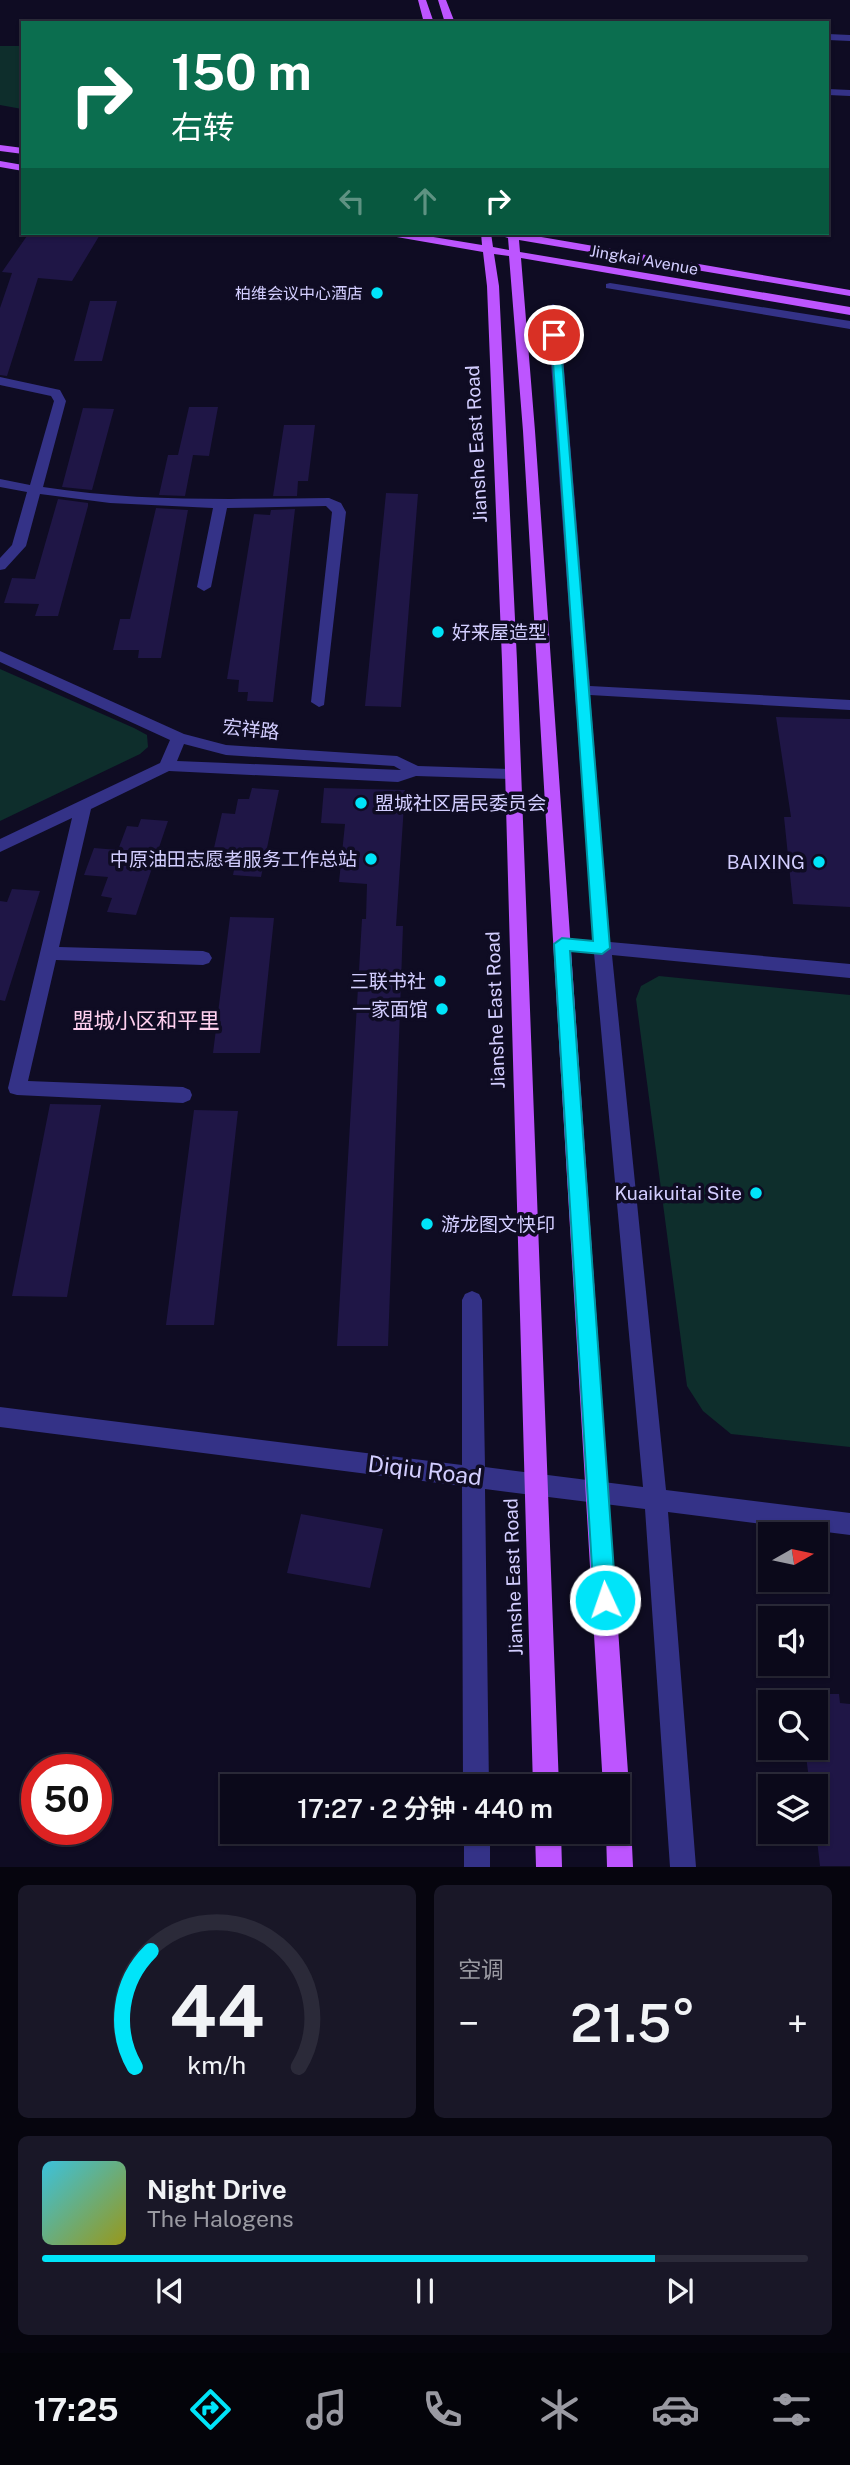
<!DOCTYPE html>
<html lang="zh">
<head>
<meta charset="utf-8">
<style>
	body { margin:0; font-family:"Public Sans","Noto Sans SC",sans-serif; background:#191727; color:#f1f3f6; height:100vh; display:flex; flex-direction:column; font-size:26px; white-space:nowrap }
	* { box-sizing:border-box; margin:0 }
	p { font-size:23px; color:#9a9aa2 }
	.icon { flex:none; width:38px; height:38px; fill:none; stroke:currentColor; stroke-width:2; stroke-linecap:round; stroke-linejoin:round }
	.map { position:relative; height:1867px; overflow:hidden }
	.drawer { display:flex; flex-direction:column; gap:18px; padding:18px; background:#06050e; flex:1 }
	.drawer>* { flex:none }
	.top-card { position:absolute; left:21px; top:21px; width:808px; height:214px; border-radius:0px; box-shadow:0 2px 5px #0004,0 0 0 2px #2b2a39; background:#0b6e4f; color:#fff; overflow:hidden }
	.needle { width:46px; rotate:81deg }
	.controls { position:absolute; left:758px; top:1522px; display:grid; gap:14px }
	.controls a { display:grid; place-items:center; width:70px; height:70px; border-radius:0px; background:#0b091a; box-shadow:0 2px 5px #0004,0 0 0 2px #2b2a39; font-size:35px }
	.speed { position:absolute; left:21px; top:1754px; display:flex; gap:14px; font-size:35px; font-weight:700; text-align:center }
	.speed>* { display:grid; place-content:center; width:91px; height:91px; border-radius:50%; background:#0b091a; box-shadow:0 2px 5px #0004,0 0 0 2px #2b2a39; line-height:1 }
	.speed .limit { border:10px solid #d22; background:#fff; color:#111 }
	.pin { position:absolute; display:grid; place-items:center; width:60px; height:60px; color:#fff; margin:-30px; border:4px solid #fff; border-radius:50%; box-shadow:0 2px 7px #0007 }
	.me { position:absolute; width:77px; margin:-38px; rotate:357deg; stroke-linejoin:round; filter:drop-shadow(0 0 5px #0008) }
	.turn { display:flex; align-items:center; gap:24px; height:147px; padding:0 35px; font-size:32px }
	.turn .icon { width:91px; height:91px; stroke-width:2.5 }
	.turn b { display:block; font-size:49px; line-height:60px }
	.lanes { display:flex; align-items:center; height:66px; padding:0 35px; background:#0003; justify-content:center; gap:35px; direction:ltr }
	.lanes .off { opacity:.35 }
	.big { font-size:52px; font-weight:600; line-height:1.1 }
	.drawer .widget { flex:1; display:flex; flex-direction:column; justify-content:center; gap:10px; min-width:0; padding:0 24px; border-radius:10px; background:#191727 }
	.drawer .dial { align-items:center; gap:0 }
	.dial svg { height:182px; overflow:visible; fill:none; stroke:#2b2a39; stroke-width:7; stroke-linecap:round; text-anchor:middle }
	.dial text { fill:#f1f3f6; stroke:none }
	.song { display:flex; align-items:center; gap:21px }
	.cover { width:84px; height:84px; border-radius:10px; background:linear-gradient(135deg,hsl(190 70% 55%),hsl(60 70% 35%)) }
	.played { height:7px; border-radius:4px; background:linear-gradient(90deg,#00e4f9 80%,#2b2a39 80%) }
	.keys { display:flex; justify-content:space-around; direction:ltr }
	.heat { display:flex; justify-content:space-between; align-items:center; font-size:38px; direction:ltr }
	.drawer .tiles { flex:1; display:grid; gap:18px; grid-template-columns:1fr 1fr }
	.widget:last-child { grid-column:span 2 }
	.trip { position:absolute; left:220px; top:1774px; width:410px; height:70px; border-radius:0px; background:#0b091a; box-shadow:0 2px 5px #0004,0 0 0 2px #2b2a39; font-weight:600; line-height:70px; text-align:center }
	.tabs { display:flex; height:112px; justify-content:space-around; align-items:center; background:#04040a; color:#9a9aa2 }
	.tabs .icon { width:49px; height:49px }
	.tabs .on { color:#00e4f9 }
	.tabs b { font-size:32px; color:#f1f3f6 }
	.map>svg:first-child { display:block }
	.green { fill:#0e2e2c }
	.building { fill:#1f1646 }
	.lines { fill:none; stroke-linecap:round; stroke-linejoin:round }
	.minor { fill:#343287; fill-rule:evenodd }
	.major { fill:#bd55ff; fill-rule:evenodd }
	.route { fill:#00e4f9; stroke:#0094a2; stroke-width:2 }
	.poi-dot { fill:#00e4f9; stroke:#0f0c23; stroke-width:2.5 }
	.labels { text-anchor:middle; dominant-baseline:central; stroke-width:7; stroke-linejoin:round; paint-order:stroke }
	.far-street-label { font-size:16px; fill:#d3ceff; stroke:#0f0c23 }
	.far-poi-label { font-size:16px; fill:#d3ceff; stroke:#0f0c23; text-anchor:end }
	.street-label { font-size:19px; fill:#d3ceff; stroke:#0f0c23 }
	.poi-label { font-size:19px; fill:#d3ceff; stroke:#0f0c23; text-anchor:end }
	.neighbourhood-label { font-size:21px; fill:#ffd0ef; stroke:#0f0c23 }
	.near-street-label { font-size:23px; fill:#d3ceff; stroke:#0f0c23 }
</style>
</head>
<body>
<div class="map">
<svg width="850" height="1867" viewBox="0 0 850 1867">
	<rect width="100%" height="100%" fill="#0f0c23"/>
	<path class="green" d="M0,46H23L22,109L0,105Z
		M0,669L134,728L147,735L148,747L140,754L0,821Z
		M659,976L850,995V1447L731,1434L703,1411L687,1386L636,999L641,986Z"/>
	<path class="building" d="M29,233H101L72,281L38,278L7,376L0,375V308L12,273L2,272Z
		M90,301H117L102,361H74Z
		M189,407H218L209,456L193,455L185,496L159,495L168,455H186H178Z
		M83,408L114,409L92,490L62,487Z
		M284,425H315L308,481H298L297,496H273Z
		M386,493L418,494L401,707L365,706Z
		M58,499L88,503V506L58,616H35L39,604L4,603L12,578L35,579Z
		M156,508L188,510L161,658H138L139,650H113L120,619H130Z
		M295,509L273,702L247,701L248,692H238L239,680L227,679L254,514L270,515L271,510Z
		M776,717L850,719V907L793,904L784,817H791Z
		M252,788L279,790L261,877L233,875L235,865L223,864L227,849L214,848L222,813L235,814L238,799H249Z
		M324,788L405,790L396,926H403L388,1346H337L362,919H366L367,884L339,882L345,824L321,823Z
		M141,819L168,821L136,915L107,912L112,898L101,896L108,877L84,875L94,848L118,850L127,826L138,827Z
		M12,889L40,891L5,1001L0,1000V901L7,902Z
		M230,917L274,918L260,1053H213Z
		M50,1104L101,1105L67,1297L12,1296Z
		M194,1110L238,1111L214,1325H166Z
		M301,1514L383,1529L370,1588L287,1573Z
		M816,1694H839L840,1703L850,1704V1866H820L816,1831V1787H810L805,1748H816Z"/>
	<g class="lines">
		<path class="minor" d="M828,34L850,35V41L828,40Z
			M828,89L850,90V96L828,95Z
			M610,283L850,321V329L606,288V284Z
			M553,304L559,308L590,686L850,700V710L590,695L610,942L850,964V978L612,955L666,1490L850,1513V1535L668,1512L696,1867H670L645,1509L485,1489L489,1787H463L462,1486L0,1427V1407L462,1465V1300L465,1294L472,1291L479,1294L482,1300L485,1467L643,1487L594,953L556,949L553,944L556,939L593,940L547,308Z
			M0,377L60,390L66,401L43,487C138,502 233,499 329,498L341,503L346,512L324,705L319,707L311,702L332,512L326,506L227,508L211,587L204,591L197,587L213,508L110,503L40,494L26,546L5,569L0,570V558L12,545L27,492L0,487V479L30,485L54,401L51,396L0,385Z
			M0,651L184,734L226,745L397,756L418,766L513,769L521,774L513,779L416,776L398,782L169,771L91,809L59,947L203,951L209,953L212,958L209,963L203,965L56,960L28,1081L183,1087L190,1090L192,1095L190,1100L183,1103L17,1095L10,1093L8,1088L72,818L0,852V839L160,763L170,740L0,662ZM184,744L226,755L394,766L401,770L177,761Z
			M464,1832H490V1867H464Z"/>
		<path class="major" d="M418,0H426L434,23H424Z
			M438,0H446L455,23H445Z
			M0,145L23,148V154L0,151Z
			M0,161L23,165V171L0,167Z
			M385,233H409L482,245L481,233H491L493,247L509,250L508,238L493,233H518L850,290V296L519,240L520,252L850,307V315L521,258L535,431L629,1787L625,1796L618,1799V1787H603L523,431L509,256L494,254L499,286L517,661L559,1787H533L502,661L487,286L483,252L391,236Z
			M618,1811L627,1815L631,1824L633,1867H607L606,1832H618Z
			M535,1832H561L562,1867H536Z"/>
	</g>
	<path class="route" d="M551,333L560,335L610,948L602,954L570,951L616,1600L612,1608L605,1611L597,1608L594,1600L554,944L562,938L593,941Z"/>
	<g class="poi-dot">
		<circle cx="377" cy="293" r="7"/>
		<circle cx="438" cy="632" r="7"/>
		<circle cx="361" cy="803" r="7"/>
		<circle cx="371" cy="859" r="7"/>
		<circle cx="819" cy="862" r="7"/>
		<circle cx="440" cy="981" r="7"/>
		<circle cx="442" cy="1009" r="7"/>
		<circle cx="756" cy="1193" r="7"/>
		<circle cx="427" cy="1224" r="7"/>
	</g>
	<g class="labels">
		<g class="far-street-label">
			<text transform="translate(644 260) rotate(10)">Jingkai Avenue</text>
		</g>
		<g class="far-poi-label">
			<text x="363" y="293">柏维会议中心酒店</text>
		</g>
		<g class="street-label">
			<text transform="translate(476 444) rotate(-93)">Jianshe East Road</text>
			<text transform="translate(251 729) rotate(6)">宏祥路</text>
			<text transform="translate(495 1010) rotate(-92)">Jianshe East Road</text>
			<text transform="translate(513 1577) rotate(-92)">Jianshe East Road</text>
		</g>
		<g class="poi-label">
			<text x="452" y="632" text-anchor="start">好来屋造型</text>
			<text x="375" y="803" text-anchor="start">盟城社区居民委员会</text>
			<text x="357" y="859">中原油田志愿者服务工作总站</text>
			<text x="805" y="862">BAIXING</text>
			<text x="426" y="981">三联书社</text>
			<text x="428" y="1009">一家面馆</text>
			<text x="742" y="1193">Kuaikuitai Site</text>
			<text x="441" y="1224" text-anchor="start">游龙图文快印</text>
		</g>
		<g class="neighbourhood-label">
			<text x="146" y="1020">盟城小区和平里</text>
		</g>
		<g class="near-street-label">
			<text transform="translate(425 1470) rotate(7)">Diqiu Road</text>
		</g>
	</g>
</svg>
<div class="controls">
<a><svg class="needle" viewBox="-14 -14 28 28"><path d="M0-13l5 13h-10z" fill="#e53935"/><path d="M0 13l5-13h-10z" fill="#9a9aa2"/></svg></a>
<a><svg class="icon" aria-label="sound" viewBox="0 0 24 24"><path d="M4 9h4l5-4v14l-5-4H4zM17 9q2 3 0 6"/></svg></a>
<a><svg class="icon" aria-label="search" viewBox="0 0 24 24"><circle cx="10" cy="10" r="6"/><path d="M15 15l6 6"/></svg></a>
<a><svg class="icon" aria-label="layers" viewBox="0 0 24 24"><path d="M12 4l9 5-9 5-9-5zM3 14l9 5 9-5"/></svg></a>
</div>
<div class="speed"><div class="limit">50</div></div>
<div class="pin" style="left:554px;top:335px;background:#d93025"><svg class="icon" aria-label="arrive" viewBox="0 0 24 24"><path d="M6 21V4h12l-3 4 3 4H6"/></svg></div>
<svg class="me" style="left:605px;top:1600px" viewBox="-20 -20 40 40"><circle r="17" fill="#00e4f9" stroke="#fff" stroke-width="3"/><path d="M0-11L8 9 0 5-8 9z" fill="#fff"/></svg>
<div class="trip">17:27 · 2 分钟 · 440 m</div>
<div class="top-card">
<div class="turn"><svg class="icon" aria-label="right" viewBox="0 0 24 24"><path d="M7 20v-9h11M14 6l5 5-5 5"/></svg><div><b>150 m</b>右转</div></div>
<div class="lanes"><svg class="icon off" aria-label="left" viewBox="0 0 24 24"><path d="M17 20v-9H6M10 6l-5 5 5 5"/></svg><svg class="icon off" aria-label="ahead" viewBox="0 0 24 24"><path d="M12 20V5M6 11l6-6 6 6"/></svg><svg class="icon" aria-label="right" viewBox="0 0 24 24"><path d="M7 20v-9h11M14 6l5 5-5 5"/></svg></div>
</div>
</div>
<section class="drawer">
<div class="tiles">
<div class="widget dial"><svg viewBox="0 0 100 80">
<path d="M14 69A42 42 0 1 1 86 69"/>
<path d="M14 69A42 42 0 0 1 21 18" stroke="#00e4f9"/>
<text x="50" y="56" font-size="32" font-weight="700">44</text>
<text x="50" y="72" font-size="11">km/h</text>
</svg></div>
<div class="widget"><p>空调</p>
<div class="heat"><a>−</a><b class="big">21.5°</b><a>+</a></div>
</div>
<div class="widget">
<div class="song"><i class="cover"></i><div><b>Night Drive</b><p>The Halogens</p></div></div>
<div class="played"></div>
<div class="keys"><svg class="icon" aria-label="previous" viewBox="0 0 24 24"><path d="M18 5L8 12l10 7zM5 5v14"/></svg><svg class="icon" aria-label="pause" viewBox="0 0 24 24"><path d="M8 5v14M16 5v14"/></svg><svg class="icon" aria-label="next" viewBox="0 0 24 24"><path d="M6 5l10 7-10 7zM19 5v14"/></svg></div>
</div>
</div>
</section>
<nav class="tabs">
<b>17:25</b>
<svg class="icon on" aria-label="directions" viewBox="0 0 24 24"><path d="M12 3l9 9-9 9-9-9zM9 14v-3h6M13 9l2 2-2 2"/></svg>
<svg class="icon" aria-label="music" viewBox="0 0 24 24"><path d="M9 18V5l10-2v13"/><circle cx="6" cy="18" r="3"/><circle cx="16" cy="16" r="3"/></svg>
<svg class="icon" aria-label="phone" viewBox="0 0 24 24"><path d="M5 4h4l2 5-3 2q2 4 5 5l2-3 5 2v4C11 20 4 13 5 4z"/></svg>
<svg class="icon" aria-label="climate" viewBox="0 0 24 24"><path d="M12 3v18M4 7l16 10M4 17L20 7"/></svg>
<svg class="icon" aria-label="car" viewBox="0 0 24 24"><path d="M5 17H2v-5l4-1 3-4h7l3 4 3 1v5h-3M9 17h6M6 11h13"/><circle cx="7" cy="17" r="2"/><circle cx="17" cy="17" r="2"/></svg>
<svg class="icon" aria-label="filters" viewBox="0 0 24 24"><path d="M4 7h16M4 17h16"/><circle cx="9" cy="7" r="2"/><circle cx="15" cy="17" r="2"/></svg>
</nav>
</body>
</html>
